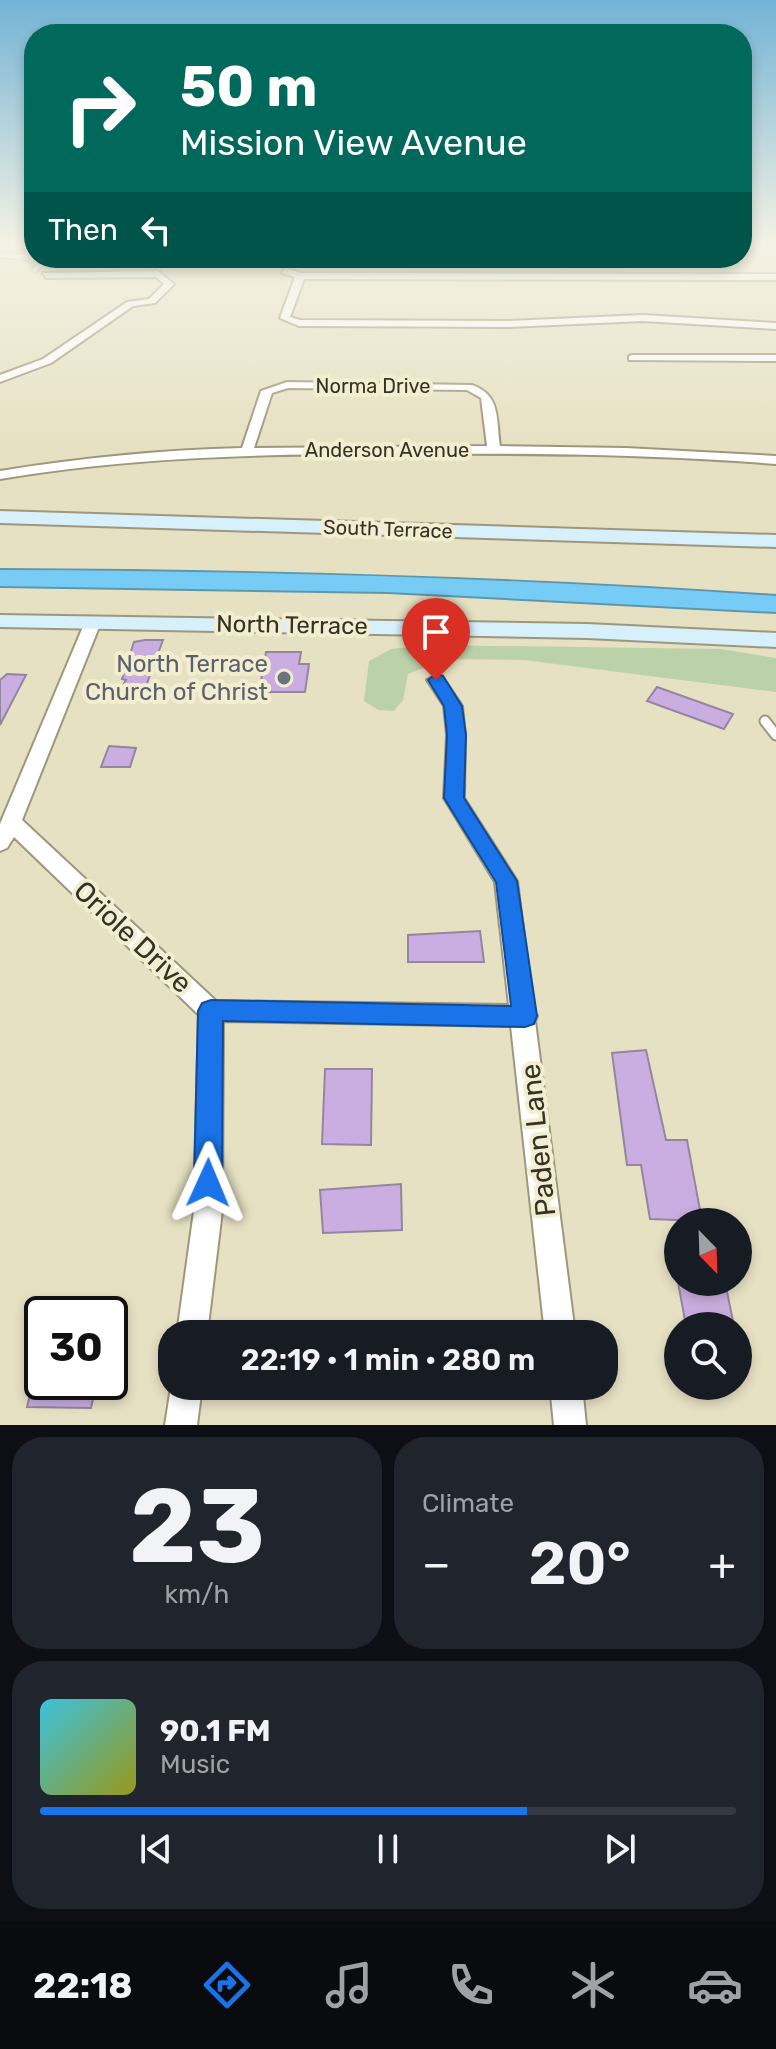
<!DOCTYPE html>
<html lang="en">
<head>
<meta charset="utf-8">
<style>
	body { margin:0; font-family:Rubik,sans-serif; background:#20242c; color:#f1f3f6; height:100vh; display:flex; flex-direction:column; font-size:30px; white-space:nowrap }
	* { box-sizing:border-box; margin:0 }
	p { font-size:26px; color:#9ea1a6 }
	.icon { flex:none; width:44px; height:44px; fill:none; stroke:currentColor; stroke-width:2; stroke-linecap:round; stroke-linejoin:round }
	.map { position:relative; height:1425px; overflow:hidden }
	.details { display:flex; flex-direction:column; gap:12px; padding:12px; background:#0d0f14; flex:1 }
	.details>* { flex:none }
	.hud { position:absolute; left:24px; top:24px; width:728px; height:244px; border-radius:32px; box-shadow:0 4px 12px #0003; background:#00695c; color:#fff; overflow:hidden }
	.needle { width:52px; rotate:157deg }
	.fabs { position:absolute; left:664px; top:1208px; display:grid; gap:16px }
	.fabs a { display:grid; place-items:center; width:88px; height:88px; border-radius:50%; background:#171b24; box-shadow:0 4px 12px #0003; font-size:40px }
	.speed { position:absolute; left:24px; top:1296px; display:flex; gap:16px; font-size:40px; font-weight:700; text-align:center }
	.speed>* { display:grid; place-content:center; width:104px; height:104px; border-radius:50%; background:#171b24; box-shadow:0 4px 12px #0003; line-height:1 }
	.speed .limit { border:4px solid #111; border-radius:12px; background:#fff; color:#111 }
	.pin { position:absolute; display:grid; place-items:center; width:68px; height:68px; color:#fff; margin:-82px -34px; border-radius:50% 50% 50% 0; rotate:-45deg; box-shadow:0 0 8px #0007 }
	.pin .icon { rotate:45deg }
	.me { position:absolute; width:88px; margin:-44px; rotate:1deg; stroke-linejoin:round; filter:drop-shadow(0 0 6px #0008) }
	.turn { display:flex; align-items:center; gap:28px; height:168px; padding:0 24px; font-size:36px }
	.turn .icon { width:104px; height:104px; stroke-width:2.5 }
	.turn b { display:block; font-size:56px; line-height:68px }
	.then { display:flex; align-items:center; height:76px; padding:0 24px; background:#0003; gap:16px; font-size:30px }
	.big { font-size:60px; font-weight:600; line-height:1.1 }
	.details .card { flex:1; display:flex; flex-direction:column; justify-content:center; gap:12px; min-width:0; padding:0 28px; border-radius:32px; background:#20242c }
	.details .dial { align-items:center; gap:0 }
	.dial b { font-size:104px; line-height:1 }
	.song { display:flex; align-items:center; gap:24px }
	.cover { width:96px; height:96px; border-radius:12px; background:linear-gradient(135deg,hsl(190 70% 55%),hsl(60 70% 35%)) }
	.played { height:8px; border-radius:4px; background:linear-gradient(90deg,#1a73e8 70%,#363941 70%) }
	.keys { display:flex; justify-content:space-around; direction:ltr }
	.heat { display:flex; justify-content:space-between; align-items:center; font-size:44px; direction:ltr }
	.details .tiles { flex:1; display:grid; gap:12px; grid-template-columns:1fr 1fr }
	.card:last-child { grid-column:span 2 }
	.trip { position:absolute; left:158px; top:1320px; width:460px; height:80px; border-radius:32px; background:#171b24; box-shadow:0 4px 12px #0003; font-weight:600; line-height:80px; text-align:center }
	.menu { display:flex; height:128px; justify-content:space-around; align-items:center; background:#090b0e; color:#9ea1a6 }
	.menu .icon { width:56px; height:56px }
	.menu .active { color:#1a73e8 }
	.menu b { font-size:36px; color:#f1f3f6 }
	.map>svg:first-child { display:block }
	.green { fill:#bbd2a9 }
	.building { fill:#cbaee1; stroke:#94869e; stroke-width:2 }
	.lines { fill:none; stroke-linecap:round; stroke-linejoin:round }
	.lane-far1-casing { stroke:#9d977d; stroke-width:7 }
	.lane-casing { stroke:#9d977d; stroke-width:13 }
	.street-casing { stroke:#9d977d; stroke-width:4 }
	.secondary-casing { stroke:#9d977d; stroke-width:4 }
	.highway-casing { stroke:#6096ad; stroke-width:4 }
	.lane-far1 { stroke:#fff; stroke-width:5 }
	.lane { stroke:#fff; stroke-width:9 }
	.street { fill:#fff; fill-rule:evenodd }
	.secondary { fill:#d6f0fc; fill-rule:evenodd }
	.highway { fill:#77ccf5; fill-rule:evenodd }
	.route { fill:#1a73e8; stroke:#114b97; stroke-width:2 }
	.worship-dot { fill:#6b7280; stroke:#f4eed1; stroke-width:3 }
	.labels { text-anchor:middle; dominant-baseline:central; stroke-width:8; stroke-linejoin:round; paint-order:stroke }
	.far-street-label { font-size:20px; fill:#353227; stroke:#f4eed1 }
	.street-label { font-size:24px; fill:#353227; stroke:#f4eed1 }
	.worship-label { font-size:24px; fill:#5b616d; stroke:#f4eed1; text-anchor:end }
	.near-street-label { font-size:28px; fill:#353227; stroke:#f4eed1 }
</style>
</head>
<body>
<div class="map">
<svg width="776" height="1425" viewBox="0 0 776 1425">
	<rect width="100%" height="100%" fill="#e7e1c4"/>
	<path class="green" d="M426,645L721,649L776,658V692L524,660L447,659L408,674L403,700L394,711L378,710L364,701L369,661L391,649Z"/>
	<path class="building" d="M145,640H163L143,694H118L126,680L122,679L134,642Z
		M266,652H301L299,664H309L305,692H259Z
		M7,674L26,675L0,725V680Z
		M657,687L733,714L724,729L647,701Z
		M109,746L136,748L130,767H101Z
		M480,931L484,962H408V935Z
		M646,1050L666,1140H687L702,1221L650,1219L641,1165H627L612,1053Z
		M325,1069H372L371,1145L322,1144Z
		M401,1184L402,1230L323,1233L320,1190Z
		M678,1282H725L734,1326H686Z
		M33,1382H97L91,1408L27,1407Z"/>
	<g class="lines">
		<defs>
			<path id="lane-far1" d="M0,255L34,258
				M35,270L45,259L39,258"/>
			<path id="lane" d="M765,721L776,735"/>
			<path id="street" d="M285,268L301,273L776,274V280L304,279L290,317L300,320L509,321L643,315L776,323V329L643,321L509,327L299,326L280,318L295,277L282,273Z
				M158,271L174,284L155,303L133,306L51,363L0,382V375L43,359L127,302L149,299L164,284L156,277L46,278L43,273Z
				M633,355H776V361L629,360V356Z
				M287,382L472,385C501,395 496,419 500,446L626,448L776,456V464C647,454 517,453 387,454C257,454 129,457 0,479V471C80,458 160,450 242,448L261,391ZM288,388L467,390L481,398L487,446L254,448L272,393Z
				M93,617L101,622L22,820L216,1001L509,1005L495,882L444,798L447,735L444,706L427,680L436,675L442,676L462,706L465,735L464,798L517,881L533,1009L537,1016L535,1021L575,1334H545L511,1026L223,1021L222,1211L207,1334H177L194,1211L199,1015L14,837L7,848L0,851V824L85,622Z
				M172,1381V1386H202L197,1425H165Z
				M550,1386H582L586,1425H554Z"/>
			<path id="secondary" d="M0,511L776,535V547L0,523Z
				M0,615L587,624L776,633V647L587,638L0,627Z"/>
			<path id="highway" d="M0,570C259,571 518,578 776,596V612L388,592L0,586Z"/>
		</defs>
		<use href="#lane-far1" class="lane-far1-casing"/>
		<use href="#lane" class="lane-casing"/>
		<use href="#street" class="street-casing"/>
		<use href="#secondary" class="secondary-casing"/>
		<use href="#highway" class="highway-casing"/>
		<use href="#lane-far1" class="lane-far1"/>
		<use href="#lane" class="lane"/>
		<use href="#street" class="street"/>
		<use href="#secondary" class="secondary"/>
		<use href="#highway" class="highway"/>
	</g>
	<linearGradient id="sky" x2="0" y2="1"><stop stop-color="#73b3d5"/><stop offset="0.55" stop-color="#f4f2e4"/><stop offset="1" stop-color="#f4f2e4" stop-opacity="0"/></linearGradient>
	<rect width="776" height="442" fill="url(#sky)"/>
	<path class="route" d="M436,674L443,676L462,706L466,735L464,798L517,881L537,1016L534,1024L525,1027L223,1021L222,1183L218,1192L208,1196L198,1192L194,1183L198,1011L202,1003L211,1000L511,1006L496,882L444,798L447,735L444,706L428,680Z"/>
	<circle class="worship-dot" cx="284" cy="678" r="8"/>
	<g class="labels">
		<g class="far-street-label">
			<text x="373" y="386">Norma Drive</text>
			<text x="387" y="450">Anderson Avenue</text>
			<text transform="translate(388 529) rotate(2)">South Terrace</text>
		</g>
		<g class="street-label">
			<text transform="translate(292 625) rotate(1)">North Terrace</text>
		</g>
		<g class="worship-label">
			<text x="268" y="664">North Terrace<tspan x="268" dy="28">Church of Christ</tspan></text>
		</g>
		<g class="near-street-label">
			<text transform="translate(133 937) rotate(43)">Oriole Drive</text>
			<text transform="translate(538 1140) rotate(-96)">Paden Lane</text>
		</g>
	</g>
</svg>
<div class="fabs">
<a><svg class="needle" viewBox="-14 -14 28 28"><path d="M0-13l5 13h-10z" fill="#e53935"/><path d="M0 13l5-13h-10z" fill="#9ea1a6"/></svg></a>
<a><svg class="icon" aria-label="search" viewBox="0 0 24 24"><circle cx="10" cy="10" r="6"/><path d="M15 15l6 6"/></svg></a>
</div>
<div class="speed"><div class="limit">30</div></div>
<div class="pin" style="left:436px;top:680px;background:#d93025"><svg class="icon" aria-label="arrive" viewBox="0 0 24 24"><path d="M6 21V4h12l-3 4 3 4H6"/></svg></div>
<svg class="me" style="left:208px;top:1183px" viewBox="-20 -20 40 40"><path d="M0-17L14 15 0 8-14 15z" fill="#1a73e8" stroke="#fff" stroke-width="4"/></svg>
<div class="trip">22:19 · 1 min · 280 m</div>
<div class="hud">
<div class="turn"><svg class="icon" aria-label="right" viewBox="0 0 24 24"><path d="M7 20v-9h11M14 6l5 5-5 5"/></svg><div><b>50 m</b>Mission View Avenue</div></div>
<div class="then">Then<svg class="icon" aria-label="left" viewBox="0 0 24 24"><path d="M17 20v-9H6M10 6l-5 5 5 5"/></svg></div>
</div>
</div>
<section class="details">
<div class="tiles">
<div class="card dial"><b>23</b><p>km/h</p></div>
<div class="card"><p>Climate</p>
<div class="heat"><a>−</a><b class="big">20°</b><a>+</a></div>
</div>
<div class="card">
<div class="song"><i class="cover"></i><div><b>90.1 FM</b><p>Music</p></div></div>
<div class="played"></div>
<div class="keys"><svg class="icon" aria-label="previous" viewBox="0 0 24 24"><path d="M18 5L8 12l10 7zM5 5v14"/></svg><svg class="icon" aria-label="pause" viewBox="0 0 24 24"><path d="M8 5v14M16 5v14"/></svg><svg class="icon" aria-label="next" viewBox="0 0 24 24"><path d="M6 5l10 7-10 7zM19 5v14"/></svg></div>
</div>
</div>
</section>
<nav class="menu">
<b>22:18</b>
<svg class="icon active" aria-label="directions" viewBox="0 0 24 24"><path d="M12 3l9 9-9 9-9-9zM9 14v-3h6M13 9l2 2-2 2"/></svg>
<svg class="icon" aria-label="music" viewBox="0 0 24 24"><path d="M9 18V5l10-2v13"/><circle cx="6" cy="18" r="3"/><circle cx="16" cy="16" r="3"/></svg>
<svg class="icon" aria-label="phone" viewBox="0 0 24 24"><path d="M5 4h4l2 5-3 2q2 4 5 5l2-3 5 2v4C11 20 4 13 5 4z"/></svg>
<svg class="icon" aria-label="climate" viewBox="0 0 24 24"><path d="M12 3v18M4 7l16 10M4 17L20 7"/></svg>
<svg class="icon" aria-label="car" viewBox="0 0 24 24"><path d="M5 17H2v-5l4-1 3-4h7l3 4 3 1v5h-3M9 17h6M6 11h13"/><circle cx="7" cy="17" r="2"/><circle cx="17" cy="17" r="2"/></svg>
</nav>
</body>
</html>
